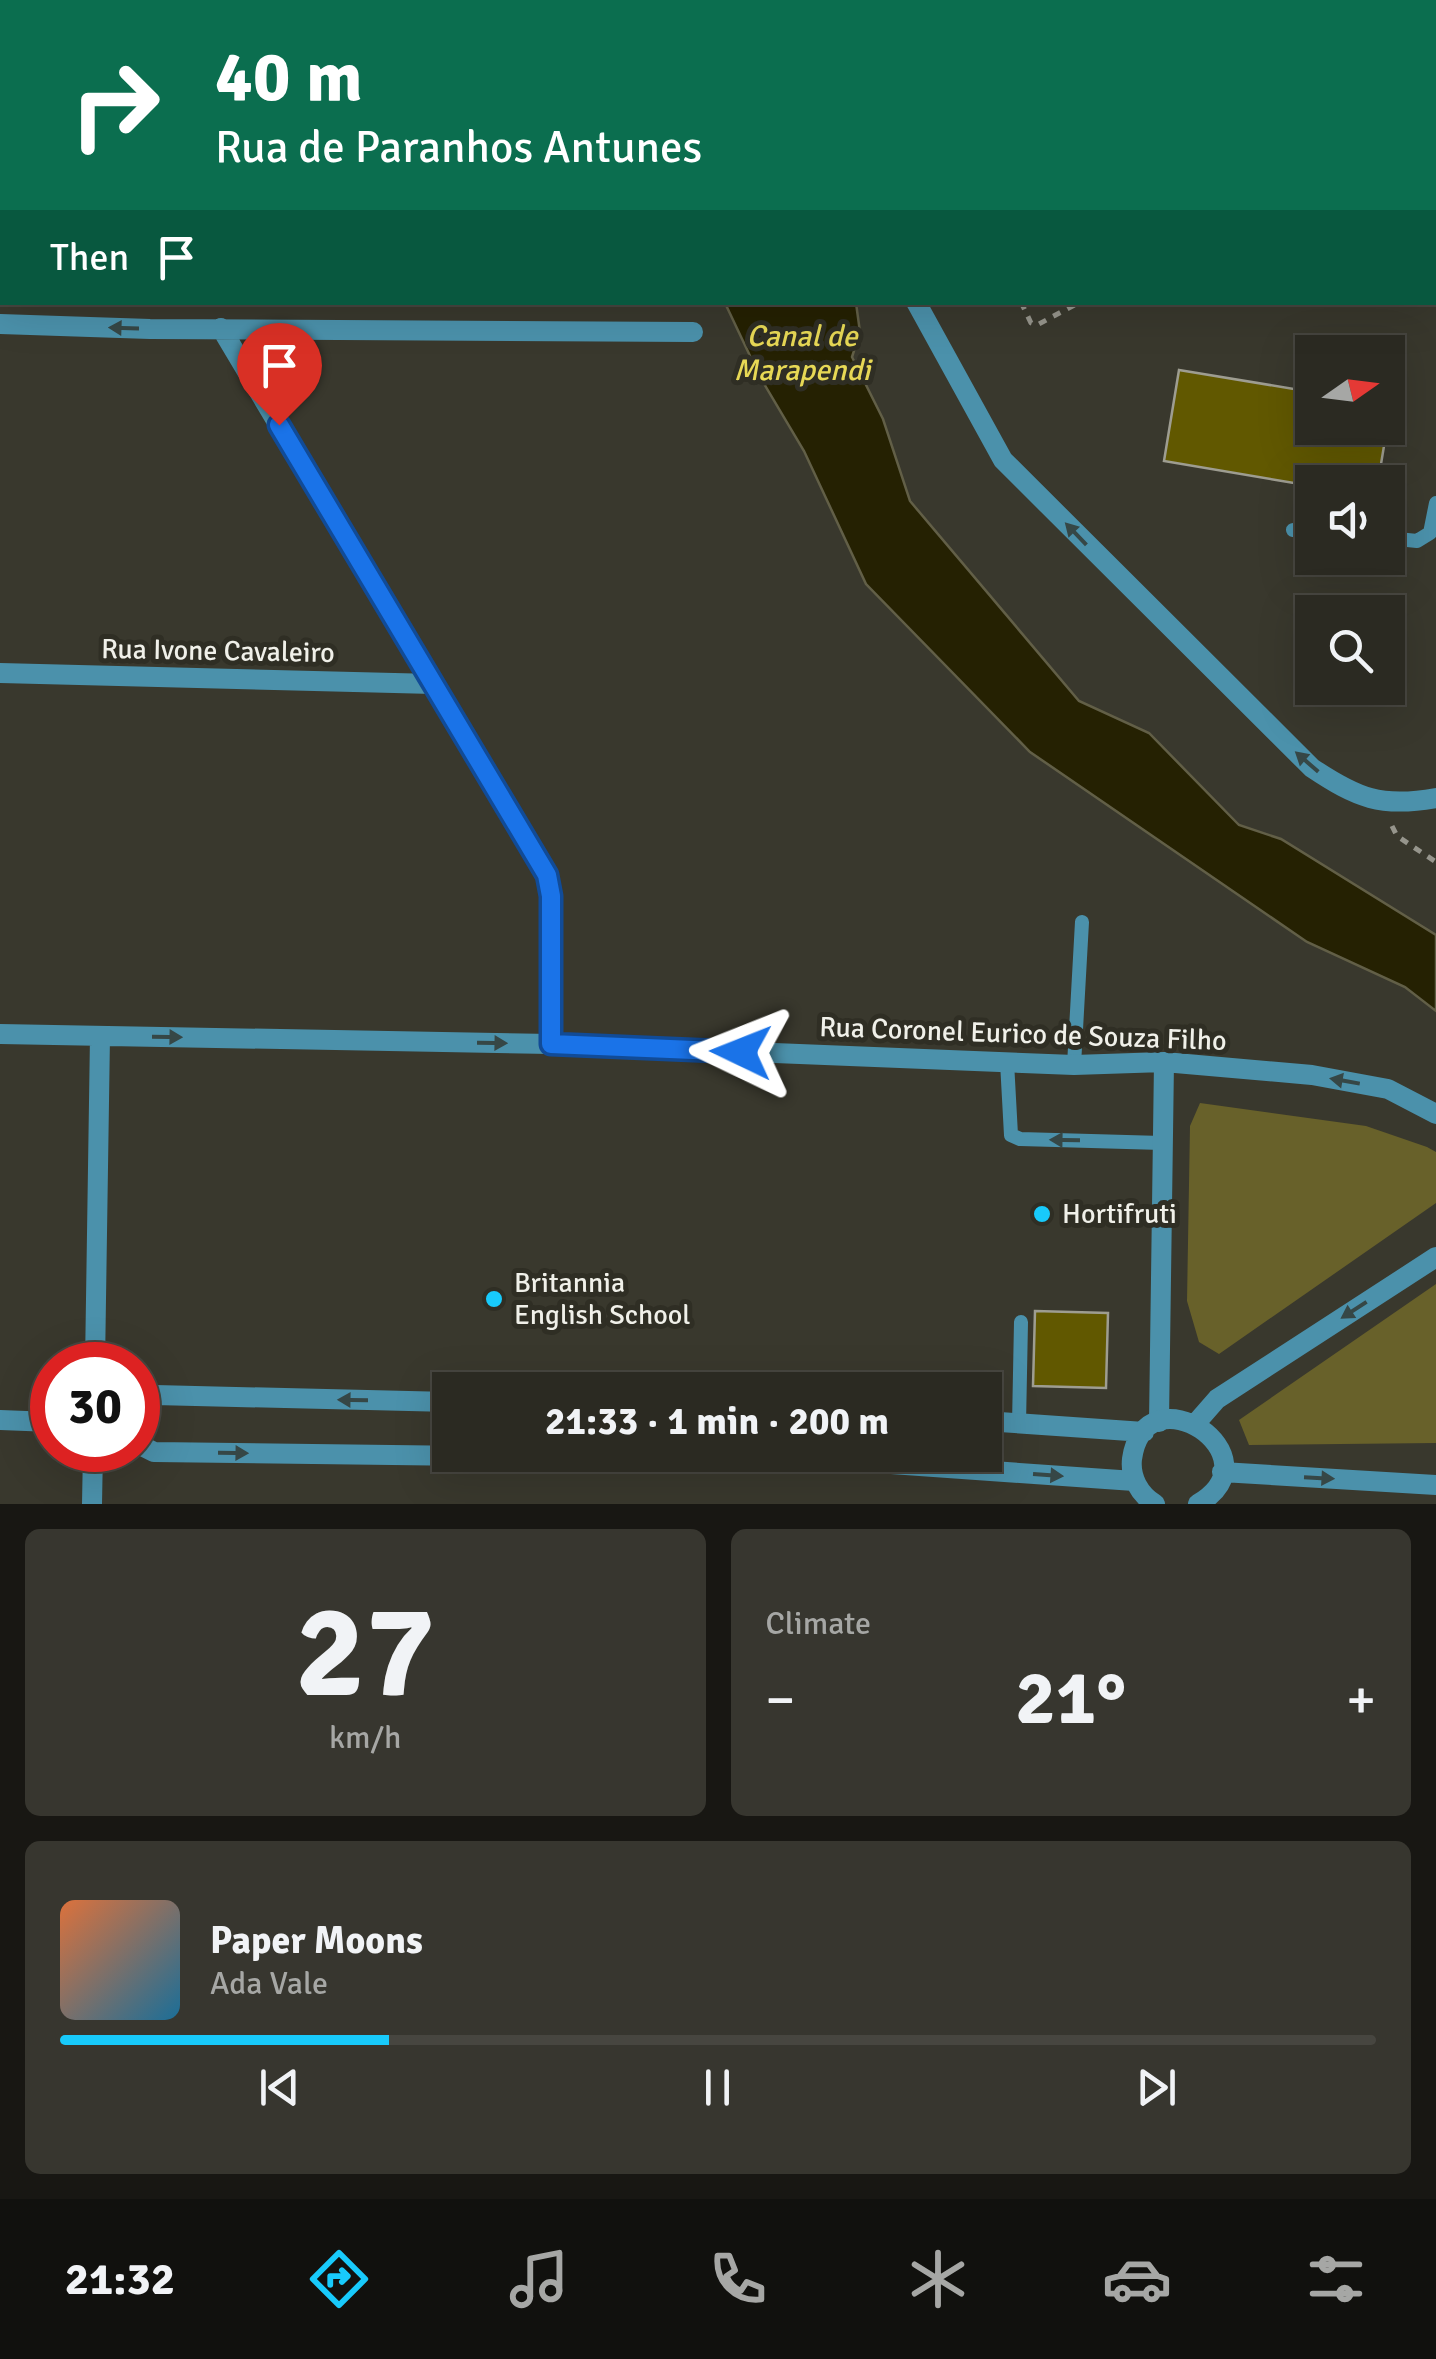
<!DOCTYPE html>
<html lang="en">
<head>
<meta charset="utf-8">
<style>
	body { margin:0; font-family:Signika,sans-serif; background:#37362f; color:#f1f3f6; height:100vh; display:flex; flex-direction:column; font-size:38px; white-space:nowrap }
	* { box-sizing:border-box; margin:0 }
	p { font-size:32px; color:#a6a7a5 }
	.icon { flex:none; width:55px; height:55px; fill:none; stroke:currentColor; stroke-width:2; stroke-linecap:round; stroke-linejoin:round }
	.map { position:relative; height:1504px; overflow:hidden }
	.side { display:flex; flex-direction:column; gap:25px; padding:25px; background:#181713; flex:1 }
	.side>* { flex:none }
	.top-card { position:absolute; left:0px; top:0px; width:1438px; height:305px; box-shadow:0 10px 40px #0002,0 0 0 2px #474640; background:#0b6e4f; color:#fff; overflow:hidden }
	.needle { width:65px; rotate:76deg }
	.fabs { position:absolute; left:1295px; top:335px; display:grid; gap:20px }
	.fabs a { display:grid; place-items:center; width:110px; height:110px; border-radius:0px; background:#2b2a22; box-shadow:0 10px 40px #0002,0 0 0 2px #474640; font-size:50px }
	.speed { position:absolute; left:30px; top:1342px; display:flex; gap:20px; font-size:50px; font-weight:700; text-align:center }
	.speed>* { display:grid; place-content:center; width:130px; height:130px; border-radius:50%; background:#2b2a22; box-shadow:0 10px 40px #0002,0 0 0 2px #474640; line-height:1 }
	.speed .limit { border:15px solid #d22; background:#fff; color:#111 }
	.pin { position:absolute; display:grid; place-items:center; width:85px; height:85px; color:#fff; margin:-102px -42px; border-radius:50% 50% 50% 0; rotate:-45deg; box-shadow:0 0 10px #0007 }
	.pin .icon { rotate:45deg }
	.me { position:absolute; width:110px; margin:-55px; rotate:272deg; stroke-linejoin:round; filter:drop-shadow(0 0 8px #0008) }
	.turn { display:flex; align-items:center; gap:35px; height:210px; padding:0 50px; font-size:45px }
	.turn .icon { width:130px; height:130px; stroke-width:2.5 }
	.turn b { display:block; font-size:70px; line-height:85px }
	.then { display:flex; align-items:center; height:95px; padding:0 50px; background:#0003; gap:20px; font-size:38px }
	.big { font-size:75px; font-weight:700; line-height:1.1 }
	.side .card { flex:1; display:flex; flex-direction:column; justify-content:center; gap:15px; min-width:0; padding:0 35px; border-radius:15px; background:#37362f }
	.side .dial { align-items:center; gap:0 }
	.dial b { font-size:130px; line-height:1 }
	.song { display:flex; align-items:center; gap:30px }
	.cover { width:120px; height:120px; border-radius:15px; background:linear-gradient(135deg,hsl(20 70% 55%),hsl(200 70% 35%)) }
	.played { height:10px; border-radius:5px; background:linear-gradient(90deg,#18cafb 25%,#474640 25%) }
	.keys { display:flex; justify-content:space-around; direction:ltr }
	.heat { display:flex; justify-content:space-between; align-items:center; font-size:55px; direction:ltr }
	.side .tiles { flex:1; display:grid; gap:25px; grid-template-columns:1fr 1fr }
	.card:last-child { grid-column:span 2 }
	.trip { position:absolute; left:432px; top:1372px; width:570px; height:100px; border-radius:0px; background:#2b2a22; box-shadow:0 10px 40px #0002,0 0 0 2px #474640; font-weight:700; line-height:100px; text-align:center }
	.menu { display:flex; height:160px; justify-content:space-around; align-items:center; background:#11110e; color:#a6a7a5 }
	.menu .icon { width:70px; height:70px }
	.menu .active { color:#18cafb }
	.menu b { font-size:45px; color:#f1f3f6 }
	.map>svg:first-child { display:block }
	.green { fill:#68612a }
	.water { fill:#252102; stroke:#625f47; stroke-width:2.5 }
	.building { fill:#615800; stroke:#9e9d91; stroke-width:2.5 }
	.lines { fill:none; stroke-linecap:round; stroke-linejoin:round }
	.path { stroke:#96958c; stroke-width:5; stroke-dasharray:8 8; stroke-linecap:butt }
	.service { stroke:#4b91ab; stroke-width:14 }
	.minor { stroke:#4b91ab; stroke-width:20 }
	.tertiary { stroke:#4b91ab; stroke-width:20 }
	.oneway { fill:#364746 }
	.route-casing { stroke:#114b97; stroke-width:25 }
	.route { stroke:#1a73e8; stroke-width:18 }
	.poi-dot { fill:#18cafb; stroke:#2f2e24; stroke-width:4 }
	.labels { text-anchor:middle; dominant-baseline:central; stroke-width:10; stroke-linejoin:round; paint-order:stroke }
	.street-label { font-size:28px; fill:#f0f0e9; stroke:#2f2e24 }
	.poi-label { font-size:28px; fill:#f0f0e9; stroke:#2f2e24; text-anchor:start }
	.water-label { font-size:30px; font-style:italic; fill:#e7d855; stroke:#2f2e24 }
</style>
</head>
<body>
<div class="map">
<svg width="1436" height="1504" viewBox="0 0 1436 1504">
	<rect width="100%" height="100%" fill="#39382d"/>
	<path class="green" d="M1200,1103L1366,1126L1427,1147L1436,1152V1203L1219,1354L1199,1342L1187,1301L1190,1126Z
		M1436,1284V1443L1249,1445L1239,1420Z"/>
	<path class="water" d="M725,303H856L860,332L852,357L883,419L910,501L1079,701L1149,733L1239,825L1281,839L1436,935V1011L1405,987L1307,942L1030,752L866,584L804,451L760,377Z"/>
	<path class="building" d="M1179,370L1312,392V428H1387L1378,482H1312V486L1164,461Z
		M1035,1311L1108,1313L1106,1388L1033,1386Z"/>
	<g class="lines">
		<path class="path" d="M1105,0L1106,2
			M1256,0H1271
			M1435,54H1436
			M1435,162L1436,163
			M1021,302L1031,323L1037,325L1080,302
			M1392,826L1397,836L1436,862"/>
		<path class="service" d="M826,0L828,2
			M1041,0L1043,2
			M865,2L870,0
			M1011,2L1016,0
			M1293,530L1312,532
			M1388,538L1417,541L1430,533L1436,503
			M1007,1062L1011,1135L1020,1139L1162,1143
			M1074,1065L1082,922
			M1019,1424L1021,1322"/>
		<path class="minor" d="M381,0L382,2
			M0,324L150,329L693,332
			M221,328L547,875L551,896V1044
			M0,673L434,684
			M0,1034L551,1044L1074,1065L1164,1062L1312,1075L1388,1089L1436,1114
			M95,1365L100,1036
			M1159,1422L1164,1062
			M92,1504L93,1450"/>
		<path class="tertiary" d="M751,0L752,2
			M916,302L1003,460L1312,768C1357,798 1381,808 1436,798
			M138,1403L155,1395L450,1402
			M0,1420L52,1422
			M985,1421L1144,1432
			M1196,1423L1217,1399L1436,1257
			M138,1444L154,1452L849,1461L1134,1481
			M1222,1472L1436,1485
			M1155,1504C1139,1494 1130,1477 1132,1459C1145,1367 1280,1456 1198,1504"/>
	</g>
	<defs><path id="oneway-solid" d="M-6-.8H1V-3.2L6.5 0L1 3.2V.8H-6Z" transform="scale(2.5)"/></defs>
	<g class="oneway">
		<use href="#oneway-solid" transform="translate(124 328) rotate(-178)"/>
		<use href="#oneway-solid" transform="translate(1076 534) rotate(-134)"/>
		<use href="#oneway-solid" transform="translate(1307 762) rotate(-139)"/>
		<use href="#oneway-solid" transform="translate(167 1037) rotate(1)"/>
		<use href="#oneway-solid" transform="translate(492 1043) rotate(1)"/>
		<use href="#oneway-solid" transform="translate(1345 1081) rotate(-170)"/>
		<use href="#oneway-solid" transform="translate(1065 1140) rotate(-179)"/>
		<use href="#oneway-solid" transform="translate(1354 1310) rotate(147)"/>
		<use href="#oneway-solid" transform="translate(353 1400) rotate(-179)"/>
		<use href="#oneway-solid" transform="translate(233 1453) rotate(1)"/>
		<use href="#oneway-solid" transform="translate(1048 1475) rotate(4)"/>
		<use href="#oneway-solid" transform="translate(1319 1478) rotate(3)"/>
	</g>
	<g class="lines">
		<defs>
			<path id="route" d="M279,425L547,875L551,896V1044L741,1052"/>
		</defs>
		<use href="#route" class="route-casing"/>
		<use href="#route" class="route"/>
	</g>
	<g class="poi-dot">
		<circle cx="1042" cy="1214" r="10"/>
		<circle cx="494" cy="1299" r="10"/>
	</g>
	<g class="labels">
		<g class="street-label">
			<text transform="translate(218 651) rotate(1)">Rua Ivone Cavaleiro</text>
			<text transform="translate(1023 1034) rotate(2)">Rua Coronel Eurico de Souza Filho</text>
		</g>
		<g class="poi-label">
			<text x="1062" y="1214">Hortifruti</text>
			<text x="514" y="1283">Britannia<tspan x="514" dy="32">English School</tspan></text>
		</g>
		<g class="water-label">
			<text x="802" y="336">Canal de<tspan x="802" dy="34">Marapendi</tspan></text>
		</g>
	</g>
</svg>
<div class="fabs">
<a><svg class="needle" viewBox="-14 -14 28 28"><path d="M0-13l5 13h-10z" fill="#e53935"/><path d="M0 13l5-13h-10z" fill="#a6a7a5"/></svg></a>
<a><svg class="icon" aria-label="sound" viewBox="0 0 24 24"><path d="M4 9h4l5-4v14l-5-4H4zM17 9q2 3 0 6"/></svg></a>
<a><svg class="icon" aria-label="search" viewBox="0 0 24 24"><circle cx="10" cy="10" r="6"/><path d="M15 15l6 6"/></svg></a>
</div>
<div class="speed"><div class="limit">30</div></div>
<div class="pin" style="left:279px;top:425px;background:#d93025"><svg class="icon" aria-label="arrive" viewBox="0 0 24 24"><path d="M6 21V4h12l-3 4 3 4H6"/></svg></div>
<svg class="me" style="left:741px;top:1052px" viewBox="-20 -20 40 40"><path d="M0-17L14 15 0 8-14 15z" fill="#1a73e8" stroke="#fff" stroke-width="4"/></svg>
<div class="trip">21:33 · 1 min · 200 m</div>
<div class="top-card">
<div class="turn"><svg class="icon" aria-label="right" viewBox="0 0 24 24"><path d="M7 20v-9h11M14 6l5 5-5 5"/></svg><div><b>40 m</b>Rua de Paranhos Antunes</div></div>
<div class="then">Then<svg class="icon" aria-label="arrive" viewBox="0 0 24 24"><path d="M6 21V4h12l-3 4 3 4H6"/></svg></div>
</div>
</div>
<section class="side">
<div class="tiles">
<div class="card dial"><b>27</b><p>km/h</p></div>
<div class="card"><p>Climate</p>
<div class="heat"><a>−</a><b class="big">21°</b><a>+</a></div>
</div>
<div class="card">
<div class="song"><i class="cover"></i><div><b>Paper Moons</b><p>Ada Vale</p></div></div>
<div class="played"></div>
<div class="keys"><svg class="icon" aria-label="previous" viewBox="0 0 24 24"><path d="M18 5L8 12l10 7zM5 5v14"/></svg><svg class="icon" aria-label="pause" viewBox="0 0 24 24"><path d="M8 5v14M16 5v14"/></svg><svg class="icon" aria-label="next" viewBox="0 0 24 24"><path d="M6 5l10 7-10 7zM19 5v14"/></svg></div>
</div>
</div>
</section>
<nav class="menu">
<b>21:32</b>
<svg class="icon active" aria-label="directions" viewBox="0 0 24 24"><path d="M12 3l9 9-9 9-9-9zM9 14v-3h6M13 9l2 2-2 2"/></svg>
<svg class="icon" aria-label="music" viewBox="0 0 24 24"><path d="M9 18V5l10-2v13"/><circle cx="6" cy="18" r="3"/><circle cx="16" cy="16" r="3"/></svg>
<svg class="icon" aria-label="phone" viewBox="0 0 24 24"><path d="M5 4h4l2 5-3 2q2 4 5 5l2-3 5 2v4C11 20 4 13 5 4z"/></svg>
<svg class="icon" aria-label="climate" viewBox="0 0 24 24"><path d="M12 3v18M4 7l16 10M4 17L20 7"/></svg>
<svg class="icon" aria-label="car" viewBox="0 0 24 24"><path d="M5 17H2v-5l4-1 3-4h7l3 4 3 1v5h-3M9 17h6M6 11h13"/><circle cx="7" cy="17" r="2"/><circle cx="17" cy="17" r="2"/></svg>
<svg class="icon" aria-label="filters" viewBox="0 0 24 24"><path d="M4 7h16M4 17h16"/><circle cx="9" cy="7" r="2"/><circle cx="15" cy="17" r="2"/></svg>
</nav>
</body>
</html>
